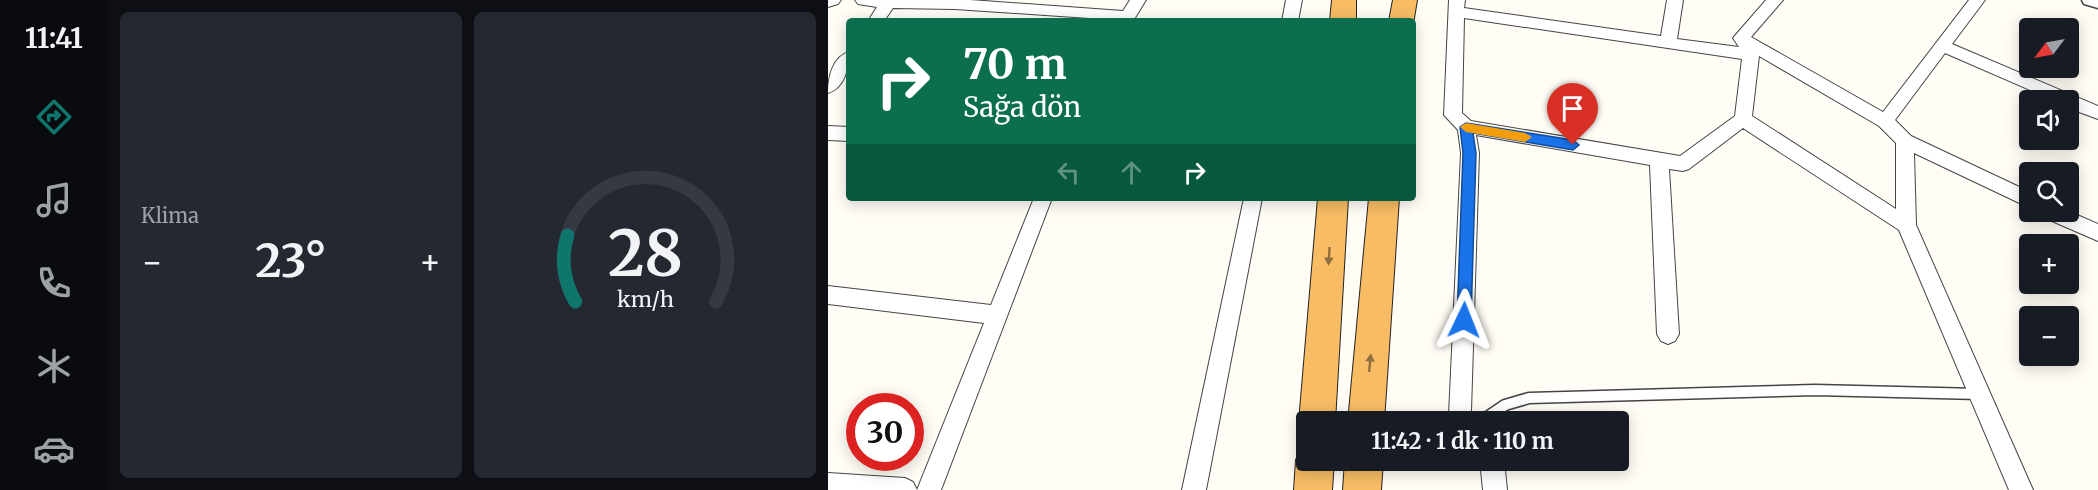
<!DOCTYPE html>
<html lang="tr">
<head>
<meta charset="utf-8">
<style>
	body { margin:0; font-family:Merriweather,serif; background:#242831; color:#f1f3f6; height:100vh; display:flex; flex-direction:column; font-size:22px; white-space:nowrap }
	* { box-sizing:border-box; margin:0 }
	p { font-size:20px; color:#9ea1a6 }
	.icon { flex:none; width:33px; height:33px; fill:none; stroke:currentColor; stroke-width:2; stroke-linecap:round; stroke-linejoin:round }
	.map { position:relative; flex:1; overflow:hidden }
	.details { display:flex; flex-direction:column; gap:12px; padding:12px; background:#0d0f14; width:720px }
	.details>* { flex:none }
	.top-card { position:absolute; left:18px; top:18px; width:570px; height:183px; border-radius:6px; box-shadow:0 3px 15px #0003; background:#0b6e4f; color:#fff; overflow:hidden }
	.needle { width:39px; rotate:238deg }
	.controls { position:absolute; left:1191px; top:18px; display:grid; gap:12px }
	.controls a { display:grid; place-items:center; width:60px; height:60px; border-radius:6px; background:#171b24; box-shadow:0 3px 15px #0003; font-size:30px }
	.speed { position:absolute; left:18px; top:393px; display:flex; gap:12px; font-size:30px; font-weight:700; text-align:center }
	.speed>* { display:grid; place-content:center; width:78px; height:78px; border-radius:50%; background:#171b24; box-shadow:0 3px 15px #0003; line-height:1 }
	.speed .limit { border:9px solid #d22; background:#fff; color:#111 }
	.pin { position:absolute; display:grid; place-items:center; width:51px; height:51px; color:#fff; margin:-62px -26px; border-radius:50% 50% 50% 0; rotate:-45deg; box-shadow:0 0 6px #0007 }
	.pin .icon { rotate:45deg }
	.me { position:absolute; width:66px; margin:-33px; rotate:2deg; stroke-linejoin:round; filter:drop-shadow(0 0 4px #0008) }
	.turn { display:flex; align-items:center; gap:21px; height:126px; padding:0 18px; font-size:27px }
	.turn .icon { width:78px; height:78px; stroke-width:2.5 }
	.turn b { display:block; font-size:42px; line-height:51px }
	.lanes { display:flex; align-items:center; height:57px; padding:0 18px; background:#0003; justify-content:center; gap:30px; direction:ltr }
	.lanes .off { opacity:.35 }
	.big { font-size:45px; font-weight:700; line-height:1.1 }
	.details .tile { flex:1; display:flex; flex-direction:column; justify-content:center; gap:9px; min-width:0; padding:0 21px; border-radius:9px; background:#242831 }
	.details .dial { align-items:center; gap:0 }
	.dial svg { height:156px; overflow:visible; fill:none; stroke:#363941; stroke-width:7; stroke-linecap:round; text-anchor:middle }
	.dial text { fill:#f1f3f6; stroke:none }
	.heat { display:flex; justify-content:space-between; align-items:center; font-size:33px; direction:ltr }
	.details .tiles { flex:1; display:grid; gap:12px; grid-template-columns:repeat(2,1fr) }
	.trip { position:absolute; left:468px; top:411px; width:333px; height:60px; border-radius:6px; background:#171b24; box-shadow:0 3px 15px #0003; font-weight:700; line-height:60px; text-align:center }
	main { display:flex; flex:1; min-height:0 }
	.tabs { display:flex; flex-direction:column; width:108px; justify-content:space-around; align-items:center; background:#090b0e; color:#9ea1a6 }
	.tabs .icon { width:42px; height:42px }
	.tabs .selected { color:#0f766e }
	.tabs b { font-size:27px; color:#f1f3f6 }
	.map>svg:first-child { display:block }
	.lines { fill:none; stroke-linecap:round; stroke-linejoin:round }
	.service-casing { stroke:#444; stroke-width:13 }
	.minor-casing { stroke:#444; stroke-width:2 }
	.tertiary-casing { stroke:#444; stroke-width:3 }
	.trunk-casing { stroke:#222; stroke-width:2 }
	.service { stroke:#fff; stroke-width:10 }
	.minor { fill:#fff; fill-rule:evenodd }
	.tertiary { fill:#fff; fill-rule:evenodd }
	.trunk { fill:#f7bc64; fill-rule:evenodd }
	.oneway { fill:#906f3f }
	.route { fill:#1a73e8; stroke:#114b97; stroke-width:1.5 }
	.slow { fill:#f59e0b }
</style>
</head>
<body>
<main>
<nav class="tabs">
<b>11:41</b>
<svg class="icon selected" aria-label="directions" viewBox="0 0 24 24"><path d="M12 3l9 9-9 9-9-9zM9 14v-3h6M13 9l2 2-2 2"/></svg>
<svg class="icon" aria-label="music" viewBox="0 0 24 24"><path d="M9 18V5l10-2v13"/><circle cx="6" cy="18" r="3"/><circle cx="16" cy="16" r="3"/></svg>
<svg class="icon" aria-label="phone" viewBox="0 0 24 24"><path d="M5 4h4l2 5-3 2q2 4 5 5l2-3 5 2v4C11 20 4 13 5 4z"/></svg>
<svg class="icon" aria-label="climate" viewBox="0 0 24 24"><path d="M12 3v18M4 7l16 10M4 17L20 7"/></svg>
<svg class="icon" aria-label="car" viewBox="0 0 24 24"><path d="M5 17H2v-5l4-1 3-4h7l3 4 3 1v5h-3M9 17h6M6 11h13"/><circle cx="7" cy="17" r="2"/><circle cx="17" cy="17" r="2"/></svg>
</nav>
<section class="details">
<div class="tiles">
<div class="tile"><p>Klima</p>
<div class="heat"><a>−</a><b class="big">23°</b><a>+</a></div>
</div>
<div class="tile dial"><svg viewBox="0 0 100 80">
<path d="M14 69A42 42 0 1 1 86 69"/>
<path d="M14 69A42 42 0 0 1 10 35" stroke="#0f766e"/>
<text x="50" y="56" font-size="32" font-weight="700">28</text>
<text x="50" y="72" font-size="11">km/h</text>
</svg></div>
</div>
</section>
<div class="map">
<svg width="1270" height="490" viewBox="0 0 1270 490">
	<rect width="100%" height="100%" fill="#fffdf5"/>
	<g class="lines">
		<defs>
			<path id="service" d="M652,422L677,405L701,398L987,390L1151,394"/>
			<path id="minor" d="M0,0H13L10,4L0,7Z
				M27,0H142L295,11L302,0H318L305,21L127,9L65,8L56,21H40L49,7L30,4Z
				M458,0H474L470,21H454Z
				M621,0H637L636,8L833,36L839,0H855L849,39L911,47L905,38L938,0H955L923,37L1055,112L1141,0H1157L1124,44L1270,106V119L1240,108V100H1225L1117,53L1067,120L1083,136L1202,192V208L1086,153L1088,225L1205,490H1181L1071,230L915,128L861,169L855,171L841,169L851,334L847,341L840,344L833,341L829,334L822,165L648,135L651,153L643,411L650,422H624L621,415L633,153L630,130L616,115ZM636,18L914,59L907,116L852,156L643,121L634,113ZM931,56L1051,126L1068,143V209L924,116Z
				M21,52C21,67 17,88 0,93C0,78 4,57 21,52Z
				M0,126L21,127V141L0,140Z
				M206,198H224L113,490H89L156,323L0,304V286L163,305Z
				M416,198H434L378,490H354Z
				M1240,211L1270,224V241L1217,218L1215,212Z
				M652,460H676L679,490H655Z
				M0,473L77,478L85,482L89,490H0Z"/>
			<path id="tertiary" d="M1254,0H1270V8L1256,4Z"/>
			<path id="trunk" d="M504,0H528V21H502Z
				M565,0H589L585,24V21H561Z
				M490,198H520L507,422H478V436L471,422Z
				M541,198H571L556,422H520Z
				M478,445V460H506L504,490H466L468,460L474,447Z
				M517,460H555L553,490H515Z"/>
		</defs>
		<use href="#service" class="service-casing"/>
		<use href="#minor" class="minor-casing"/>
		<use href="#tertiary" class="tertiary-casing"/>
		<use href="#trunk" class="trunk-casing"/>
		<use href="#service" class="service"/>
		<use href="#minor" class="minor"/>
		<use href="#tertiary" class="tertiary"/>
		<use href="#trunk" class="trunk"/>
	</g>
	<defs><path id="oneway-solid" d="M-6-.8H1V-3.2L6.5 0L1 3.2V.8H-6Z" transform="scale(1.5)"/></defs>
	<g class="oneway">
		<use href="#oneway-solid" transform="translate(501 256) rotate(94)"/>
		<use href="#oneway-solid" transform="translate(542 363) rotate(-85)"/>
	</g>
	<path class="route" d="M638,123L745,140L751,145L745,150L645,133L648,153L643,320L641,324L636,326L631,324L629,320L635,153L632,127Z"/>
	<path class="slow" d="M638,123L697,133L704,137L697,142L638,132L632,127Z"/>
</svg>
<div class="controls">
<a><svg class="needle" viewBox="-14 -14 28 28"><path d="M0-13l5 13h-10z" fill="#e53935"/><path d="M0 13l5-13h-10z" fill="#9ea1a6"/></svg></a>
<a><svg class="icon" aria-label="sound" viewBox="0 0 24 24"><path d="M4 9h4l5-4v14l-5-4H4zM17 9q2 3 0 6"/></svg></a>
<a><svg class="icon" aria-label="search" viewBox="0 0 24 24"><circle cx="10" cy="10" r="6"/><path d="M15 15l6 6"/></svg></a>
<a>+</a>
<a>−</a>
</div>
<div class="speed"><div class="limit">30</div></div>
<div class="pin" style="left:745px;top:145px;background:#d93025"><svg class="icon" aria-label="arrive" viewBox="0 0 24 24"><path d="M6 21V4h12l-3 4 3 4H6"/></svg></div>
<svg class="me" style="left:636px;top:320px" viewBox="-20 -20 40 40"><path d="M0-17L14 15 0 8-14 15z" fill="#1a73e8" stroke="#fff" stroke-width="4"/></svg>
<div class="trip">11:42 · 1 dk · 110 m</div>
<div class="top-card">
<div class="turn"><svg class="icon" aria-label="right" viewBox="0 0 24 24"><path d="M7 20v-9h11M14 6l5 5-5 5"/></svg><div><b>70 m</b>Sağa dön</div></div>
<div class="lanes"><svg class="icon off" aria-label="left" viewBox="0 0 24 24"><path d="M17 20v-9H6M10 6l-5 5 5 5"/></svg><svg class="icon off" aria-label="ahead" viewBox="0 0 24 24"><path d="M12 20V5M6 11l6-6 6 6"/></svg><svg class="icon" aria-label="right" viewBox="0 0 24 24"><path d="M7 20v-9h11M14 6l5 5-5 5"/></svg></div>
</div>
</div>
</main>
</body>
</html>
